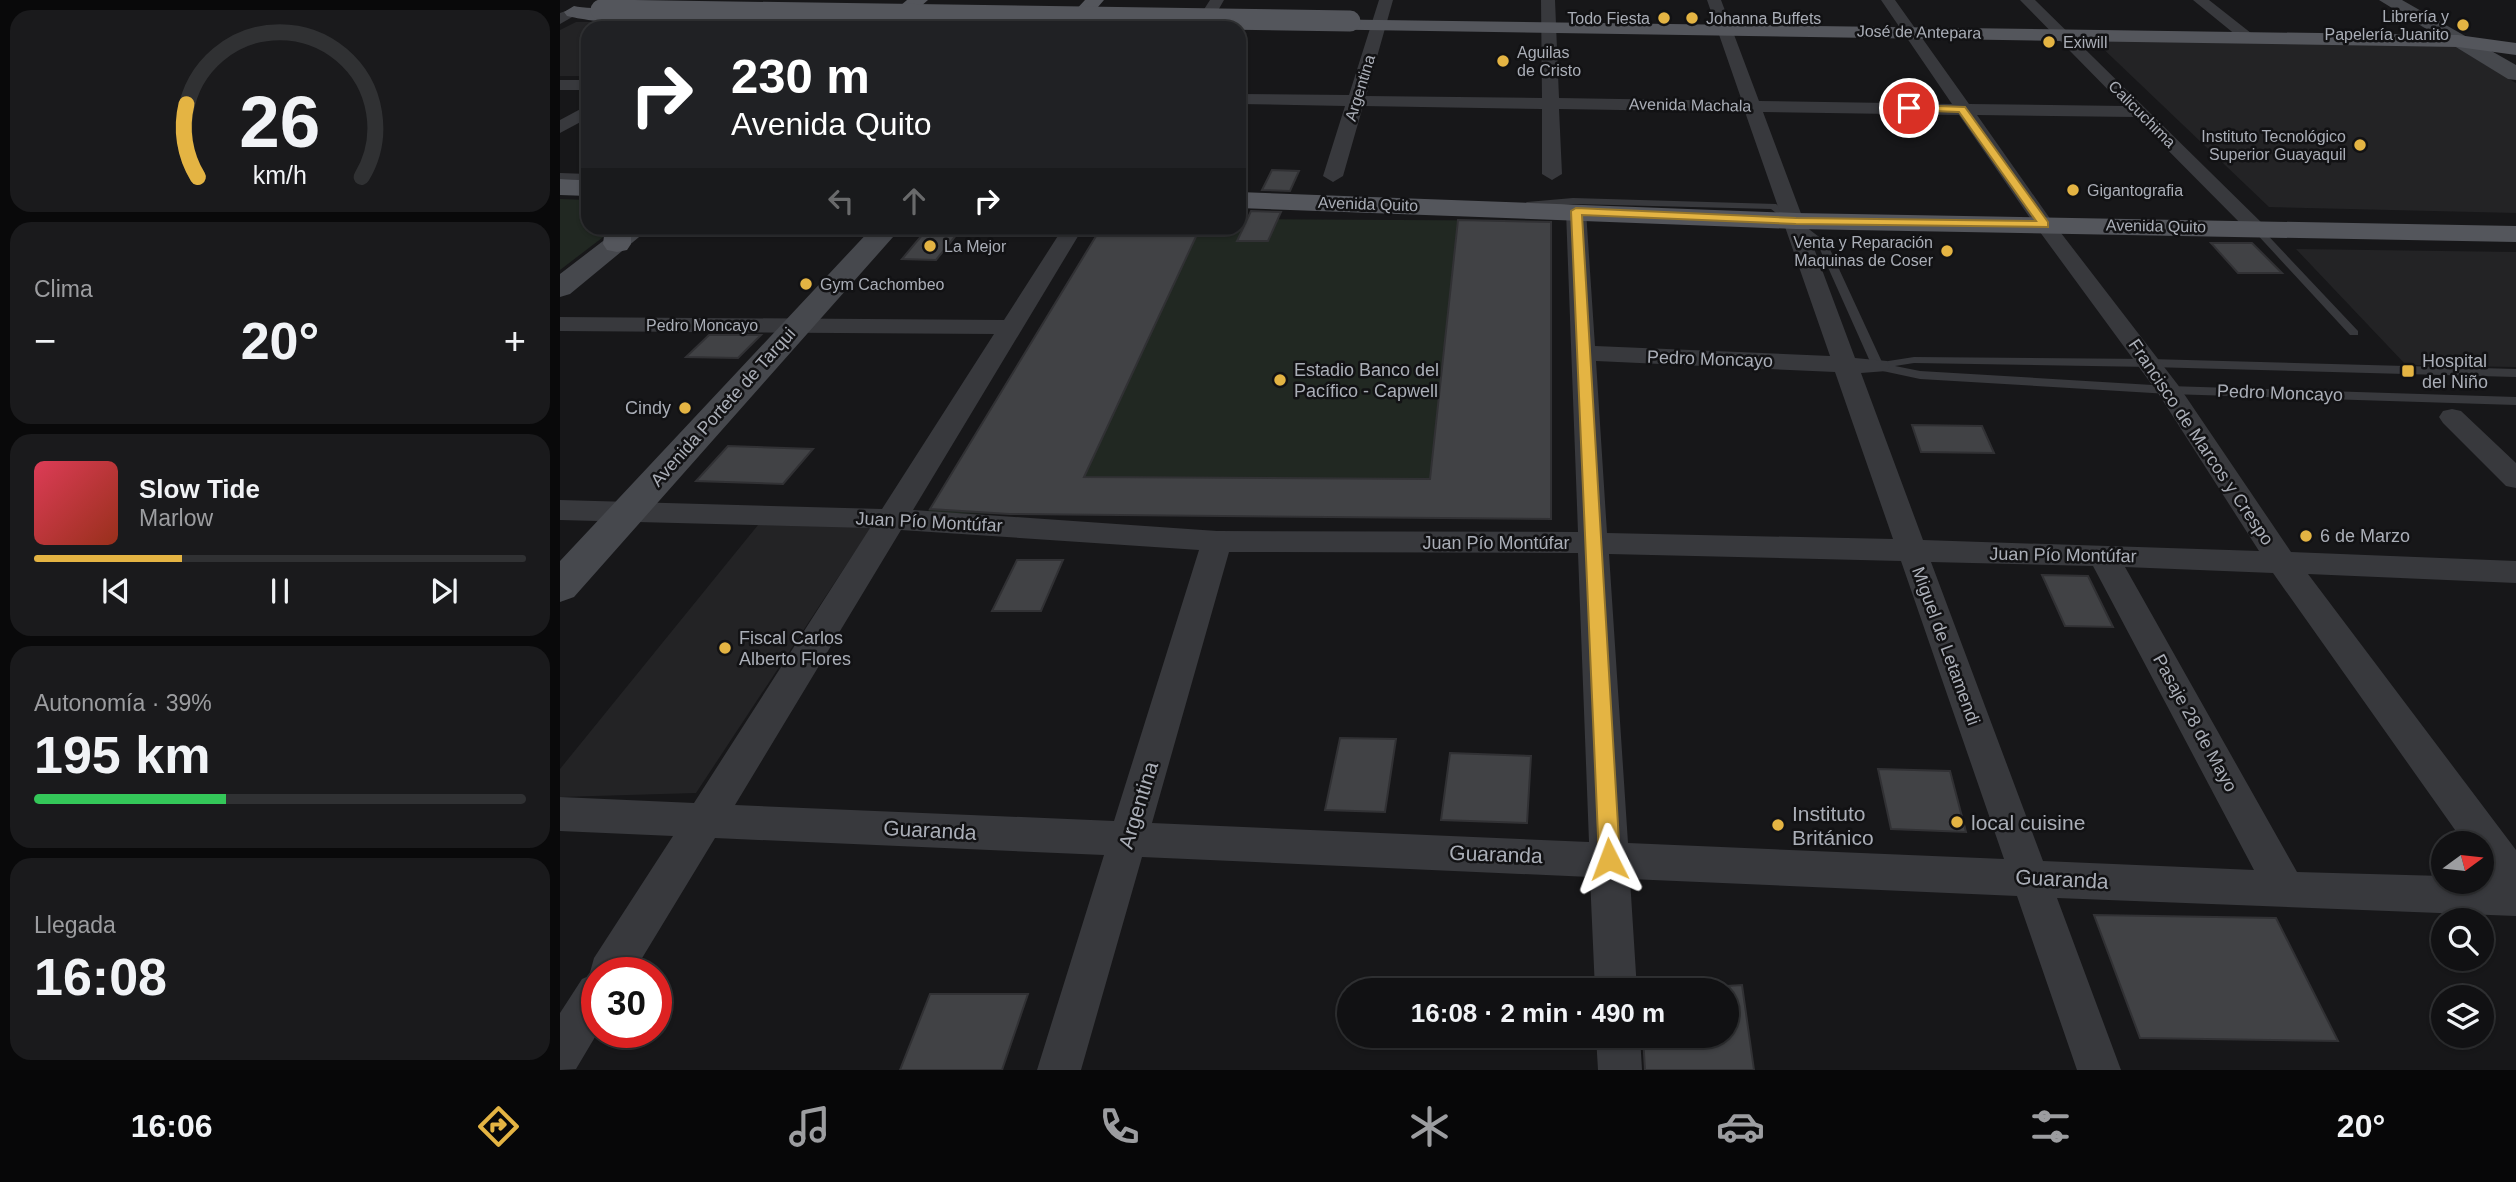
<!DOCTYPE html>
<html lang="es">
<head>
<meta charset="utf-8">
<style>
	body { margin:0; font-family:Helvetica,sans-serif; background:#1a1a1c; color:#f1f3f6; height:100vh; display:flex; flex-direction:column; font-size:26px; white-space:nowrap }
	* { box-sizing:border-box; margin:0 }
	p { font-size:23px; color:#9c9da0 }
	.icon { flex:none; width:38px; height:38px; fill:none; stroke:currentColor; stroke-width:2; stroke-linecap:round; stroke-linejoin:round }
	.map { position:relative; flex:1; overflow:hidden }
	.drawer { display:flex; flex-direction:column; gap:10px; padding:10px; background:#09090a; width:560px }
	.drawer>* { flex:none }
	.banner { position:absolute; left:21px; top:21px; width:665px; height:214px; border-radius:21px; box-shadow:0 2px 5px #0004,0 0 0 2px #303133; background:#202124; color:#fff; overflow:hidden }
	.needle { width:46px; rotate:75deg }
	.controls { position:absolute; left:1871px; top:831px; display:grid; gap:14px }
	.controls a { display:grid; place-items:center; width:63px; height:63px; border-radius:50%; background:#111113; box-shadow:0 2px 5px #0004,0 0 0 2px #303133; font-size:35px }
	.speed { position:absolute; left:21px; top:957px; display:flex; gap:14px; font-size:35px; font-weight:700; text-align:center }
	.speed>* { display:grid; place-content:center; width:91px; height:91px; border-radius:50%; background:#111113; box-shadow:0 2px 5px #0004,0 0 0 2px #303133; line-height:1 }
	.speed .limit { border:10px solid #d22; background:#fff; color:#111 }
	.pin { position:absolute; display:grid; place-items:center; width:60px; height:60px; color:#fff; margin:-30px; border:4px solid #fff; border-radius:50%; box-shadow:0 2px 7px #0007 }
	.me { position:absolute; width:77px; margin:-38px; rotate:357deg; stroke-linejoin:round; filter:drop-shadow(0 0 5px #0008) }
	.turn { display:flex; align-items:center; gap:24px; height:147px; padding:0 35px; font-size:32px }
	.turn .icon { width:91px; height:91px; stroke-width:2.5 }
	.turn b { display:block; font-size:49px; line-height:60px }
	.lanes { display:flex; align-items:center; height:66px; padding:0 35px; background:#0003; justify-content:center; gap:35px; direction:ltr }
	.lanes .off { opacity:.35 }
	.big { font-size:52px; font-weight:700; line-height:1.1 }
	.drawer .tile { flex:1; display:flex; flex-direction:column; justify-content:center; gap:10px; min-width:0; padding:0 24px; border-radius:21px; background:#1a1a1c }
	.drawer .dial { align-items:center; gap:0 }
	.dial svg { height:182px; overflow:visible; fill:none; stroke:#303133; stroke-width:7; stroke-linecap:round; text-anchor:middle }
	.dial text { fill:#f1f3f6; stroke:none }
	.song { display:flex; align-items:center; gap:21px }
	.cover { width:84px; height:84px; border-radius:10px; background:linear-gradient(135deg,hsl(350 70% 55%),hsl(10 70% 35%)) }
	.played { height:7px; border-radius:4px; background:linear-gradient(90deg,#e4b443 30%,#303133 30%) }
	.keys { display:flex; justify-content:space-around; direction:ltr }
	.heat { display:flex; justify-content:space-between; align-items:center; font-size:38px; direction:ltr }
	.charge { height:10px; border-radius:5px; background:linear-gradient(90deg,#34c759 39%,#303133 0) }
	.trip { position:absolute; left:777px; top:978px; width:402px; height:70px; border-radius:35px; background:#111113; box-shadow:0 2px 5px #0004,0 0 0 2px #303133; font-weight:700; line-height:70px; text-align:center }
	.menu { display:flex; height:112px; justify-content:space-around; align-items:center; background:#070708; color:#9c9da0 }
	.menu .icon { width:49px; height:49px }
	.menu .current { color:#e4b443 }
	.menu b { font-size:32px; color:#f1f3f6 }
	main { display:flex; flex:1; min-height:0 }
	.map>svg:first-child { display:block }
	.built { fill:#232325 }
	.green { fill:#212822 }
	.building { fill:#414245; stroke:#313134; stroke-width:2 }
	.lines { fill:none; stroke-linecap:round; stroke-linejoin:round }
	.lane { fill:#38393d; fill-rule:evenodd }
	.street { fill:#38393d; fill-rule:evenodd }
	.secondary { fill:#46484d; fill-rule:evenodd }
	.primary { fill:#54565c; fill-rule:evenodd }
	.primary-bridge { stroke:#54565c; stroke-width:21 }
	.route { fill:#e4b443; stroke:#94752c; stroke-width:2 }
	.poi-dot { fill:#e4b443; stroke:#121214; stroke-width:2.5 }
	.labels { text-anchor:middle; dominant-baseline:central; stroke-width:5; stroke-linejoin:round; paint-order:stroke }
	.far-poi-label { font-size:16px; fill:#aaaeb7; stroke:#121214; text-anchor:start }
	.far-street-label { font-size:16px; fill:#aaaeb7; stroke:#121214 }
	.street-label { font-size:18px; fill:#aaaeb7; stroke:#121214 }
	.poi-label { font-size:18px; fill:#aaaeb7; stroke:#121214; text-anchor:start }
	.near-street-label { font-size:21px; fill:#aaaeb7; stroke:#121214 }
	.near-poi-label { font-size:21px; fill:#aaaeb7; stroke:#121214; text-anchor:start }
</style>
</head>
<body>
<main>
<section class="drawer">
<div class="tile dial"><svg viewBox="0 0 100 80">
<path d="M14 69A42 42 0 1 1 86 69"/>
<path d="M14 69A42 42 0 0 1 9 37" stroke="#e4b443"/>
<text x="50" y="56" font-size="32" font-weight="700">26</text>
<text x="50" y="72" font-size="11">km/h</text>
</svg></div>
<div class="tile"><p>Clima</p>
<div class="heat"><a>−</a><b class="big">20°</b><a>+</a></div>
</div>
<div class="tile">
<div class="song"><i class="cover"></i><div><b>Slow Tide</b><p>Marlow</p></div></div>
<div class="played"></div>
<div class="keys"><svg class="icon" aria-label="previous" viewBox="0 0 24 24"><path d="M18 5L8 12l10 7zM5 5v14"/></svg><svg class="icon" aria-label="pause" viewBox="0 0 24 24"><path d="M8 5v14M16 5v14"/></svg><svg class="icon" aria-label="next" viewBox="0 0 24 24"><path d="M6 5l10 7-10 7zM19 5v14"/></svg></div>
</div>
<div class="tile"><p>Autonomía · 39%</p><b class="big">195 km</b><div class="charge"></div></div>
<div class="tile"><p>Llegada</p><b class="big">16:08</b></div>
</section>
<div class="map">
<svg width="1956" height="1070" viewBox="0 0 1956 1070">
	<rect width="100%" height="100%" fill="#171719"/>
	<path class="built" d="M16,22H139L129,28H28V76H0V30Z
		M1534,40L1891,44L1956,83V213L1709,207Z
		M1736,249L1956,252V367L1846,365Z
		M198,525L312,526L136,793L0,797V769Z"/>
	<path class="green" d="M0,199L28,200V228H55L0,270Z
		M679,219L991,221V519L367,513L541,228H679Z"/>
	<path class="building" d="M712,170L739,171L730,191L702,190Z
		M691,211L721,212L708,241H677Z
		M898,220L991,222V519L449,514L370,509L541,228H640L524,477L870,479Z
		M368,228H402L376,260L342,259Z
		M1651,243H1692L1722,273H1678Z
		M149,335H201L178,358L126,357Z
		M1352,425L1422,426L1434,453L1361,452Z
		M168,446L253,449L223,484L136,481Z
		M457,560H503L481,611H432Z
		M1482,575L1528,576L1553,627L1505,626Z
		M780,738L836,739L825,812L765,810Z
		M890,753L971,756L967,823L881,820Z
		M1318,769L1390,771L1406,832L1331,829Z
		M1534,915L1716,918L1778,1041L1580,1038Z
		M1182,985L1194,1070H1085L1083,1036H1167V986Z
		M370,994H468L442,1070H340Z"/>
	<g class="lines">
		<path class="lane" d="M0,173L28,174V180L0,179Z
			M1013,198L1216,204L1267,243L1322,362L1354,357L1590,359L1956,369V377L1590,367L1354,363L1335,366L1360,371L1609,386L1956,397V405L1609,394L1360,379L1318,370L1312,366L1258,245L1211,209L1013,204L967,208L962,205L967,202Z
			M1693,226H1699L1798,331V335H1790L1693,230Z"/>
		<path class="street" d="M650,0H664L648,28H632Z
			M819,0H833L806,96L982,98L981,0H995L999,98L1182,101L1147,0H1161L1199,101L1392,104L1321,0H1335L1409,104L1564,106L1460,0H1475L1707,228L1703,232H1689L1575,117L1417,115L1491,220L1618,385L1731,552L1956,561V583L1748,574L1956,850V916L1497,898L1561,1070H1517L1457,896L1070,879L1077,990H1035L1030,877L582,857L521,1070H477L544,855L155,838L73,973H37L38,1032L16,1069L0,1070V1013L22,979L29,976L34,958L113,836L0,831V797L134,803L310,528L0,520V500L322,509L434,334L0,331V317L444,320L503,228H523L353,510L657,531L1018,532L1006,211L1009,207H1023L1026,211L1035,346L1270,356L1185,112L999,109L1002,174L992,180L982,174V109L803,106L783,176L773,182L763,176L785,106L679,104V94L789,95ZM1203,112L1399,115L1477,228L1598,393L1699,551L1363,540L1301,373L1327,371L1330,366L1327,361L1295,358ZM1036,361L1275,372L1333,539L1047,533ZM341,530L639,550L554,821L175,805ZM669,552L1018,553L1029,842L592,823ZM1049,554L1341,561L1444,859L1068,843ZM1371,562L1533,566L1694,870L1483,861ZM1565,567L1713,573L1905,844H1922V866L1930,877H1922V882H1883V876L1737,872Z
			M1633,0H1649L1696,37L1688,42L1682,40Z
			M14,8L19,9L21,12L0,24V13Z
			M175,12L183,17L167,28H148Z
			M0,80H28V90H0Z
			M28,105V118L0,133V120Z
			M1892,409L1901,411L1956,463V488L1946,486L1883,423L1879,417L1883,411Z
			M1036,1036H1080L1082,1070H1038Z"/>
		<path class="secondary" d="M1819,0H1842L1956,65V80L1948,79Z
			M60,228H90L10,294L0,297V274Z
			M312,228H341L14,597L0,602V561Z"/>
		<path class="primary" d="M347,0H368L336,28H314Z
			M525,0H544L520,28H499Z
			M14,6C31,10 87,7 95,16C84,30 24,20 7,16L4,12Z
			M747,19L1898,35L1956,43V55L1898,47L740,29L737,25L740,21Z
			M0,179L28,180V196L0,195Z
			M679,192L1236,213L1956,226V242L1236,229L679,208Z
			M45,228H71V244L67,250L57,252L47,250L43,244Z"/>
		<path class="primary-bridge" d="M41,10L790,21"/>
	</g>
	<path class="route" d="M1349,105L1405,107L1488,222V227L1236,224L1022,215L1060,859L1056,865L1049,868L1042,865L1039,859L1011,211L1016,208L1236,218L1476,221L1399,112L1346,110V106Z"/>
	<g class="poi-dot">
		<circle cx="1104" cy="18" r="7"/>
		<circle cx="1132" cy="18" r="7"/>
		<circle cx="1903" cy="25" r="7"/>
		<circle cx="1489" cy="42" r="7"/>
		<circle cx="943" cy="61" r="7"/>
		<circle cx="1800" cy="145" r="7"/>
		<circle cx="1513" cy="190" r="7"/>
		<circle cx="370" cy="246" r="7"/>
		<circle cx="1387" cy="251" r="7"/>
		<circle cx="246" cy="284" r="7"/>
		<rect x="1841" y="364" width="14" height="14" rx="3.5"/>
		<circle cx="720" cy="380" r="7"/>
		<circle cx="125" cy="408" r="7"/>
		<circle cx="1746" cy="536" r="7"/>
		<circle cx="165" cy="648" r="7"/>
		<circle cx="1397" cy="822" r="7"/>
		<circle cx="1218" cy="825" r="7"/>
	</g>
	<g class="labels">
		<g class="far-poi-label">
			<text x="1889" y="16" text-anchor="end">Librería y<tspan x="1889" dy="18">Papelería Juanito</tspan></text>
			<text x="1090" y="18" text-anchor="end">Todo Fiesta</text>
			<text x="1146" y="18">Johanna Buffets</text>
			<text x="1503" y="42">Exiwill</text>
			<text x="957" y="52">Aguilas<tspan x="957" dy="18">de Cristo</tspan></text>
			<text x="1786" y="136" text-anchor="end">Instituto Tecnológico<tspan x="1786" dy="18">Superior Guayaquil</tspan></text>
			<text x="1527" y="190">Gigantografia</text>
			<text x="1373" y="242" text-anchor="end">Venta y Reparación<tspan x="1373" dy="18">Maquinas de Coser</tspan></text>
			<text x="384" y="246">La Mejor</text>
			<text x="260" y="284">Gym Cachombeo</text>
		</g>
		<g class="far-street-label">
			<text transform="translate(1359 32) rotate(1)">José de Antepara</text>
			<text transform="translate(800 88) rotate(-73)">Argentina</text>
			<text transform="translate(1130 105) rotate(1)">Avenida Machala</text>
			<text transform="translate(1582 114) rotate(45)">Calicuchima</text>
			<text transform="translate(808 204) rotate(2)">Avenida Quito</text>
			<text transform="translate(1596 226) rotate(1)">Avenida Quito</text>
			<text x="142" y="325">Pedro Moncayo</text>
		</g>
		<g class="street-label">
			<text transform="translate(1150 359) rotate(2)">Pedro Moncayo</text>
			<text transform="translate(1720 393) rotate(2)">Pedro Moncayo</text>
			<text transform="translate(163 407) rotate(-48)">Avenida Portete de Tarqui</text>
			<text transform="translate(1641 442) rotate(56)">Francisco de Marcos y Crespo</text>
			<text transform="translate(369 522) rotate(3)">Juan Pío Montúfar</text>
			<text x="936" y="543">Juan Pío Montúfar</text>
			<text transform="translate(1503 555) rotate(1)">Juan Pío Montúfar</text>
			<text transform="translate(1386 646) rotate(70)">Miguel de Letamendi</text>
			<text transform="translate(1635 723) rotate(61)">Pasaje 28 de Mayo</text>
		</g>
		<g class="poi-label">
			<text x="1862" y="361">Hospital<tspan x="1862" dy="21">del Niño</tspan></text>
			<text x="734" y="370">Estadio Banco del<tspan x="734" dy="21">Pacífico - Capwell</tspan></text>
			<text x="111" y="408" text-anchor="end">Cindy</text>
			<text x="1760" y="536">6 de Marzo</text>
			<text x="179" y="638">Fiscal Carlos<tspan x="179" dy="21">Alberto Flores</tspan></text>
		</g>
		<g class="near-street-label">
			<text transform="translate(578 805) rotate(-73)">Argentina</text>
			<text transform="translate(370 830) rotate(3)">Guaranda</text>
			<text transform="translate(936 854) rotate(2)">Guaranda</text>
			<text transform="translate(1502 879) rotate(3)">Guaranda</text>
		</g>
		<g class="near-poi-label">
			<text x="1232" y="813">Instituto<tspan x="1232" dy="24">Británico</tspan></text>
			<text x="1411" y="822">local cuisine</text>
		</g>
	</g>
</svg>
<div class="controls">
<a><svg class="needle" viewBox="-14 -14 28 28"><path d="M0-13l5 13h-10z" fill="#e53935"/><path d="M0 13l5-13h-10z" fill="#9c9da0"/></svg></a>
<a><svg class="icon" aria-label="search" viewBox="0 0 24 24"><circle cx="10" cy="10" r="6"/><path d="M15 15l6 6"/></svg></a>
<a><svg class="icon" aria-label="layers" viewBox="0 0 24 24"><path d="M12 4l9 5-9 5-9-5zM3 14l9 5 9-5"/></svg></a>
</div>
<div class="speed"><div class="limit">30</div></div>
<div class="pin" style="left:1349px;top:108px;background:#d93025"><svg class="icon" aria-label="arrive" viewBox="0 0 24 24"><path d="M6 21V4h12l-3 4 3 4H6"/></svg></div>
<svg class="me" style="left:1049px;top:859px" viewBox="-20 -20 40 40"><path d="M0-17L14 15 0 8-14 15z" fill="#e4b443" stroke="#fff" stroke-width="4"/></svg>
<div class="trip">16:08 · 2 min · 490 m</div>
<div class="banner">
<div class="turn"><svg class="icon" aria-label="right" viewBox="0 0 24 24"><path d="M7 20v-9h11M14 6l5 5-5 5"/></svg><div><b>230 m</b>Avenida Quito</div></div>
<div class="lanes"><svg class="icon off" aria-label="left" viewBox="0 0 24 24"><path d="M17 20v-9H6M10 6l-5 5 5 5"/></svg><svg class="icon off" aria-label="ahead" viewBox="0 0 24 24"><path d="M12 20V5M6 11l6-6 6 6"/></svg><svg class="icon" aria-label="right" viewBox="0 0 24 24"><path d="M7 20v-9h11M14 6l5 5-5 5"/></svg></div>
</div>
</div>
</main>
<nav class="menu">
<b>16:06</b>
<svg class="icon current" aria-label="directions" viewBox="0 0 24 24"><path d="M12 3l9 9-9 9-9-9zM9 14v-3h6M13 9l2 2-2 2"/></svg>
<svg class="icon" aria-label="music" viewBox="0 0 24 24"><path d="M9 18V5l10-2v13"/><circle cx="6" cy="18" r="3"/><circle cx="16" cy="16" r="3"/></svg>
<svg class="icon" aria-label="phone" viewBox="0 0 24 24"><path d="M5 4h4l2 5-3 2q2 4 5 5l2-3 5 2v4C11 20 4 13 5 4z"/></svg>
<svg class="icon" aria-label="climate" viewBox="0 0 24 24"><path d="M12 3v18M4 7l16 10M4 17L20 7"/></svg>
<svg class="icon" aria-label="car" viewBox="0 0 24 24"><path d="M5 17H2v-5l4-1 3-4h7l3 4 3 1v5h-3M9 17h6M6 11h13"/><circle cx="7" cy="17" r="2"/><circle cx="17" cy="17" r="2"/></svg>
<svg class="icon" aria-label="filters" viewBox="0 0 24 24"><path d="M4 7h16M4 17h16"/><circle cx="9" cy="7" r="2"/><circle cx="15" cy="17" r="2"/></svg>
<b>20°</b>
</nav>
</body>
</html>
